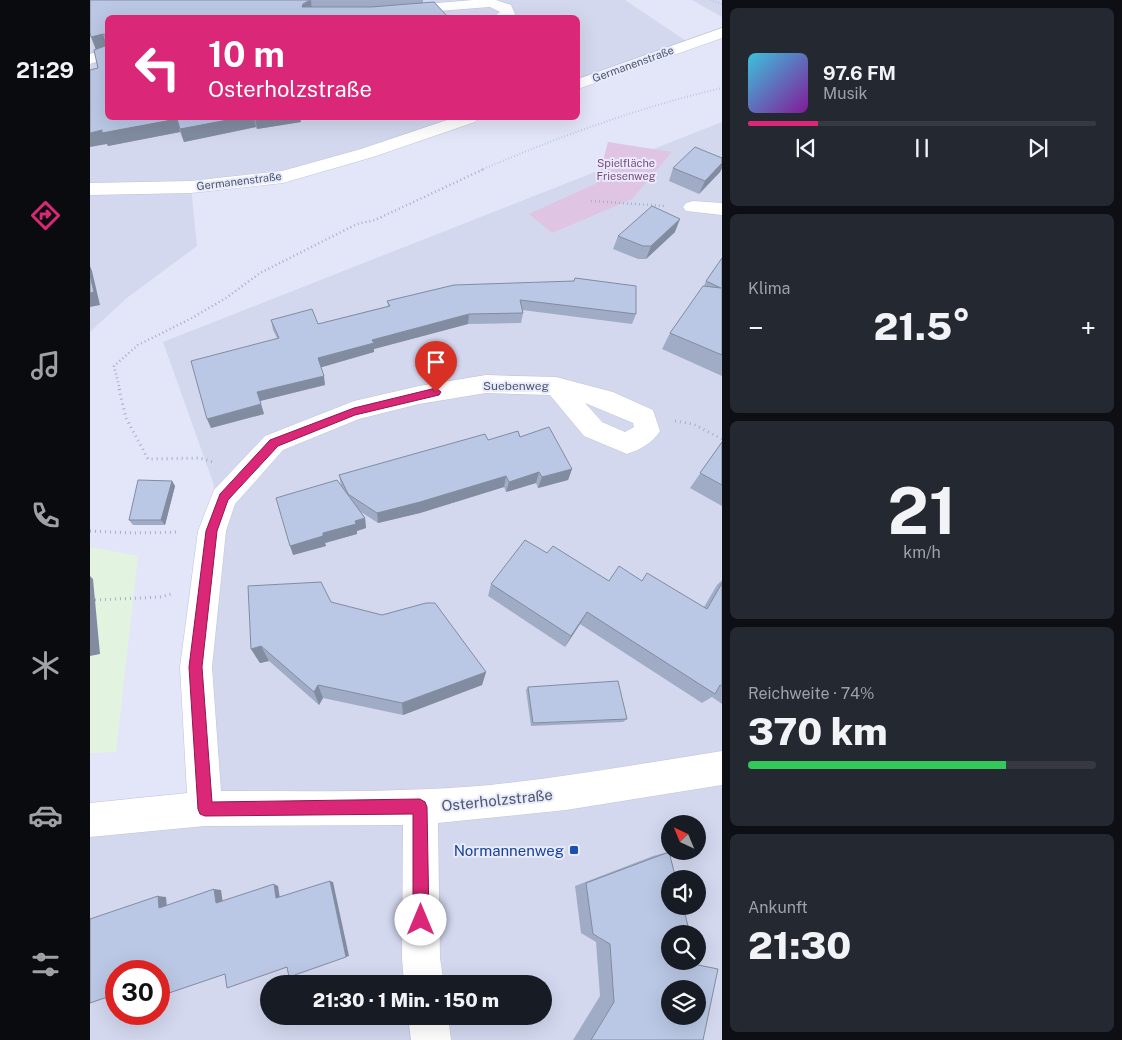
<!DOCTYPE html>
<html lang="de">
<head>
<meta charset="utf-8">
<style>
	body { margin:0; font-family:"Public Sans",sans-serif; background:#242831; color:#f1f3f6; height:100vh; display:flex; flex-direction:column; font-size:19px; white-space:nowrap }
	* { box-sizing:border-box; margin:0 }
	p { font-size:16px; color:#9ea1a6 }
	.icon { flex:none; width:28px; height:28px; fill:none; stroke:currentColor; stroke-width:2; stroke-linecap:round; stroke-linejoin:round }
	.map { position:relative; flex:1; overflow:hidden }
	.side { display:flex; flex-direction:column; gap:8px; padding:8px; background:#0d0f14; width:400px }
	.side>* { flex:none }
	.banner { position:absolute; left:15px; top:15px; width:475px; height:105px; border-radius:8px; box-shadow:0 5px 20px #0002; background:#db2777; color:#fff; overflow:hidden }
	.needle { width:32px; rotate:316deg }
	.buttons { position:absolute; left:571px; top:815px; display:grid; gap:10px }
	.buttons a { display:grid; place-items:center; width:45px; height:45px; border-radius:50%; background:#171b24; box-shadow:0 5px 20px #0002; font-size:25px }
	.speed { position:absolute; left:15px; top:960px; display:flex; gap:10px; font-size:25px; font-weight:700; text-align:center }
	.speed>* { display:grid; place-content:center; width:65px; height:65px; border-radius:50%; background:#171b24; box-shadow:0 5px 20px #0002; line-height:1 }
	.speed .limit { border:8px solid #d22; background:#fff; color:#111 }
	.pin { position:absolute; display:grid; place-items:center; width:42px; height:42px; color:#fff; margin:-51px -21px; border-radius:50% 50% 50% 0; rotate:-45deg; box-shadow:0 0 5px #0007 }
	.pin .icon { rotate:45deg }
	.me { position:absolute; width:55px; margin:-28px; rotate:0deg; stroke-linejoin:round; filter:drop-shadow(0 0 4px #0008) }
	.turn { display:flex; align-items:center; gap:18px; height:105px; padding:0 20px; font-size:22px }
	.turn .icon { width:65px; height:65px; stroke-width:2.5 }
	.turn b { display:block; font-size:35px; line-height:42px }
	.big { font-size:38px; font-weight:800; line-height:1.1 }
	.side .card { flex:1; display:flex; flex-direction:column; justify-content:center; gap:8px; min-width:0; padding:0 18px; border-radius:8px; background:#242831 }
	.side .dial { align-items:center; gap:0 }
	.dial b { font-size:65px; line-height:1 }
	.song { display:flex; align-items:center; gap:15px }
	.cover { width:60px; height:60px; border-radius:8px; background:linear-gradient(135deg,hsl(190 70% 55%),hsl(290 70% 35%)) }
	.played { height:5px; border-radius:2px; background:linear-gradient(90deg,#db2777 20%,#363941 20%) }
	.keys { display:flex; justify-content:space-around; direction:ltr }
	.heat { display:flex; justify-content:space-between; align-items:center; font-size:28px; direction:ltr }
	.charge { height:8px; border-radius:4px; background:linear-gradient(90deg,#34c759 74%,#363941 0) }
	.trip { position:absolute; left:170px; top:975px; width:292px; height:50px; border-radius:25px; background:#171b24; box-shadow:0 5px 20px #0002; font-weight:800; line-height:50px; text-align:center }
	main { display:flex; flex:1; min-height:0 }
	.dock { display:flex; flex-direction:column; width:90px; justify-content:space-around; align-items:center; background:#090b0e; color:#9ea1a6 }
	.dock .icon { width:35px; height:35px }
	.dock .active { color:#db2777 }
	.dock b { font-size:22px; color:#f1f3f6 }
	.map>svg:first-child { display:block }
	.residential { fill:#d3d8ef; fill-rule:evenodd }
	.education { fill:#e2f4e0 }
	.green { fill:#dfc4e3 }
	.lines { fill:none; stroke-linecap:round; stroke-linejoin:round }
	.street-casing { stroke:#bec4d8; stroke-width:1 }
	.path-far2 { stroke:#a2b1ce; stroke-width:2; stroke-dasharray:0.5 2.5; stroke-linecap:butt }
	.path-far1 { stroke:#a2b1ce; stroke-width:2.5; stroke-dasharray:1 3; stroke-linecap:butt }
	.path { stroke:#a2b1ce; stroke-width:3; stroke-dasharray:1 4; stroke-linecap:butt }
	.street { fill:#fff; fill-rule:evenodd }
	.wall { fill:#a0acc5 }
	.shaded-wall { fill:#828ca0 }
	.building { fill:#bac8e5; stroke:#828ca0; fill-rule:evenodd }
	.route { fill:#db2777; stroke:#8e194d }
	.transit-dot { fill:#1a4fb4; stroke:#e9ebfc; stroke-width:2 }
	.labels { text-anchor:middle; dominant-baseline:central; stroke-width:4; stroke-linejoin:round; paint-order:stroke }
	.far-street-label { font-size:11px; fill:#4d586d; stroke:#e9ebfc }
	.far-park-label { font-size:11px; fill:#7b4d7c; stroke:#e9ebfc }
	.street-label { font-size:12px; fill:#4d586d; stroke:#e9ebfc }
	.near-street-label { font-size:15px; fill:#4d586d; stroke:#e9ebfc }
	.near-transit-label { font-size:15px; fill:#164399; stroke:#e9ebfc; text-anchor:end }
</style>
</head>
<body>
<main>
<nav class="dock">
<b>21:29</b>
<svg class="icon active" aria-label="directions" viewBox="0 0 24 24"><path d="M12 3l9 9-9 9-9-9zM9 14v-3h6M13 9l2 2-2 2"/></svg>
<svg class="icon" aria-label="music" viewBox="0 0 24 24"><path d="M9 18V5l10-2v13"/><circle cx="6" cy="18" r="3"/><circle cx="16" cy="16" r="3"/></svg>
<svg class="icon" aria-label="phone" viewBox="0 0 24 24"><path d="M5 4h4l2 5-3 2q2 4 5 5l2-3 5 2v4C11 20 4 13 5 4z"/></svg>
<svg class="icon" aria-label="climate" viewBox="0 0 24 24"><path d="M12 3v18M4 7l16 10M4 17L20 7"/></svg>
<svg class="icon" aria-label="car" viewBox="0 0 24 24"><path d="M5 17H2v-5l4-1 3-4h7l3 4 3 1v5h-3M9 17h6M6 11h13"/><circle cx="7" cy="17" r="2"/><circle cx="17" cy="17" r="2"/></svg>
<svg class="icon" aria-label="filters" viewBox="0 0 24 24"><path d="M4 7h16M4 17h16"/><circle cx="9" cy="7" r="2"/><circle cx="15" cy="17" r="2"/></svg>
</nav>
<div class="map">
<svg width="632" height="1040" viewBox="0 0 632 1040">
	<rect width="100%" height="100%" fill="#e3e5f8"/>
	<path class="residential" d="M0,0H535L599,43L488,84V18H18V118H379L277,153L193,177L101,187L107,246L38,297L0,332Z
		M602,0H632V17Z
		M632,122V1040H0V820L115,809L119,552L124,485L73,342ZM580,824H608V851H580ZM580,879H608V906H580ZM580,934H608V961H580ZM26,971H69V1014H26ZM179,984H454V1016H179ZM580,989H608V1016H580Z"/>
	<path class="education" d="M0,547L48,556L26,752L0,753Z"/>
	<path class="green" d="M518,142L582,152L542,199L462,233L439,214L507,183Z"/>
	<g class="lines">
		<defs>
			<path id="street" d="M383,0H406L421,5L425,14L422,18H402L410,12L400,7L311,14L306,13L304,10L306,7L311,6Z
				M632,28V38L488,89V79Z
				M18,48V58L0,64V54Z
				M363,118H388L385,122L283,157L193,183L101,193L0,195V183L101,181L192,171L271,149Z
				M603,201L632,203V215L596,211L593,207L596,203Z
				M396,375L466,377L523,392L563,410L570,431C563,443 549,450 537,454L494,436L460,395L396,393L329,404L269,419L193,450L145,504L136,531L122,667L131,791C220,791 311,793 400,785C478,777 555,763 632,751V785L476,810L348,823L350,958L354,984H314L312,958L313,825L115,826L0,837V803L97,793L90,667L108,531L124,490L175,436L264,401L329,386ZM495,403L543,423L544,427L535,432L512,422Z
				M318,1016H358L361,1040H321Z"/>
		</defs>
		<use href="#street" class="street-casing"/>
		<path class="path-far2" d="M620,0L632,4
			M391,170C468,137 550,107 632,88"/>
		<path class="path-far1" d="M501,201L575,206
			M30,390L24,366L48,345L102,318L136,298L170,273L267,224L285,220L394,169"/>
		<path class="path" d="M29,389L36,418L58,459L110,458L126,463
			M585,421L603,424L632,439
			M0,531L44,533L89,532
			M5,600L71,597L81,594"/>
		<use href="#street" class="street"/>
	</g>
	<path class="wall" d="M0,0H333V3L18,118H220L210,119L211,122L167,129L166,127L94,142L90,132L18,146L17,144Z
		M632,158V168L630,172L609,194L579,181L583,168Z
		M585,232L556,259H548L523,249L528,236Z
		M632,258V376L572,349L580,333L614,286L616,281Z
		M364,285L546,314L542,324L432,310L433,313L431,323L378,324L284,349V352L231,367L235,385L170,401L174,414L121,428L187,338L183,330L181,320L228,324L298,306L297,301Z
		M430,437L482,469L478,480L448,488L446,483L416,492L414,487L330,513L288,523L271,512L275,518L276,528L267,531V534L235,543L236,546L203,555L251,485L249,475L398,440Z
		M632,442V506L600,488Z
		M82,481L85,486L75,525H43L39,520Z
		M457,553L519,581H552L614,607L627,585L632,580V704L622,697L612,703L490,624L475,647L398,596L401,584Z
		M241,602L396,672L392,685L313,715L233,698L229,705L179,661L170,663L161,649Z
		M438,687L537,719L533,722L441,726L436,690Z
		M579,852L613,1040H483L510,996L506,942L491,933L485,886L563,856Z"/>
	<path class="shaded-wall" d="M221,0L222,12L212,7L213,4Z
		M13,34L17,46L6,50L1,37Z
		M148,118H164L166,127L94,142L90,129Z
		M165,118H220L210,119L211,122L167,129Z
		M87,119L90,132L18,146L17,144L0,147V133L12,130Z
		M632,163V168L630,172L609,194L615,181Z
		M590,219L585,232L556,259L561,246Z
		M0,266L2,271L10,305L0,307Z
		M379,314L378,324L284,349V352L229,368L228,358L282,340Z
		M234,376L235,385L170,401L167,392Z
		M171,404L174,414L121,428L117,419Z
		M482,469L478,480L448,488L452,477Z
		M449,472L446,483L416,492L419,482Z
		M416,476L414,487L330,513L288,523L287,513Z
		M82,481L85,486L75,525L71,520Z
		M275,518L276,528L267,531V534L235,543L236,546L203,555L200,546L265,521Z
		M0,576L3,579L10,654L0,656Z
		M497,612L490,624L475,647L481,636Z
		M171,646L179,661L170,663L161,649Z
		M396,672L392,685L313,715L312,703Z
		M228,685L233,698L229,705L224,692Z
		M240,881L243,882L259,956L256,957Z
		M184,884L188,886L190,899L186,898Z
		M124,889L131,890L133,904L126,903Z
		M68,896L76,897L77,908H69Z"/>
	<path class="building" d="M0,0H220L213,4L212,7H281L344,2L359,18H18V118H148L90,129L87,119L12,133V130L0,133V70L8,68L4,50L15,46L16,35L13,34L1,37L0,33Z
		M605,147L632,158V163L615,181L583,168Z
		M562,206L590,219L561,246H553L528,236Z
		M632,258V355L580,333L613,286L631,288L616,281Z
		M0,275L4,292L0,293Z
		M485,278L546,286V314L430,300L433,313L379,314L282,340L284,343L228,358L234,376L167,392L171,404L117,419L101,361L189,338L181,320L222,309L228,324L300,306L297,301L364,285L484,281Z
		M459,427L482,469L452,477L449,472L419,482L416,476L330,502L287,513L258,494L249,475L395,434L398,440L428,431L430,437Z
		M632,442V485L610,473Z
		M48,480L82,481L71,520H39Z
		M247,480L275,518L265,521L266,524L233,533V536L200,546L186,498Z
		M435,540L457,553L463,546L519,581L529,566L552,581L557,573L617,609L632,583V686L630,685L625,694L497,612L481,636L401,584Z
		M231,582L241,602L292,615L336,603H345L396,672L312,703L228,685L224,692L171,646L161,649L158,586Z
		M528,681L537,719L443,723L438,687Z
		M579,852L586,879H580V906H593L600,934H580V961H607L608,965L628,969L613,1040H501L524,1002L520,944L503,934L496,883ZM580,989H608V1016H580Z
		M240,881L256,957L199,977L197,967L137,988L135,974L76,994V978L69,980V971H26V994L0,1003V919L68,896L69,908L124,889L126,903L184,884L186,898Z"/>
	<path class="route" d="M346,388L351,392L349,395L265,415L188,446L138,500L127,531L112,667L122,802L330,799L335,802L337,807L339,920L336,926L331,928L325,926L323,920V814L115,816L110,814L108,809L99,667L116,531L130,494L180,440L264,408Z"/>
	<rect class="transit-dot" x="479" y="845" width="10" height="10" rx="2.5"/>
	<g class="labels">
		<g class="far-street-label">
			<text transform="translate(543 64) rotate(-20)">Germanenstraße</text>
			<text transform="translate(149 181) rotate(-7)">Germanenstraße</text>
		</g>
		<g class="far-park-label">
			<text x="536" y="163">Spielfläche<tspan x="536" dy="13">Friesenweg</tspan></text>
		</g>
		<g class="street-label">
			<text x="426" y="386">Suebenweg</text>
		</g>
		<g class="near-street-label">
			<text transform="translate(407 800) rotate(-6)">Osterholzstraße</text>
		</g>
		<g class="near-transit-label">
			<text x="474" y="850">Normannenweg</text>
		</g>
	</g>
</svg>
<div class="buttons">
<a><svg class="needle" viewBox="-14 -14 28 28"><path d="M0-13l5 13h-10z" fill="#e53935"/><path d="M0 13l5-13h-10z" fill="#9ea1a6"/></svg></a>
<a><svg class="icon" aria-label="sound" viewBox="0 0 24 24"><path d="M4 9h4l5-4v14l-5-4H4zM17 9q2 3 0 6"/></svg></a>
<a><svg class="icon" aria-label="search" viewBox="0 0 24 24"><circle cx="10" cy="10" r="6"/><path d="M15 15l6 6"/></svg></a>
<a><svg class="icon" aria-label="layers" viewBox="0 0 24 24"><path d="M12 4l9 5-9 5-9-5zM3 14l9 5 9-5"/></svg></a>
</div>
<div class="speed"><div class="limit">30</div></div>
<div class="pin" style="left:346px;top:392px;background:#d93025"><svg class="icon" aria-label="arrive" viewBox="0 0 24 24"><path d="M6 21V4h12l-3 4 3 4H6"/></svg></div>
<svg class="me" style="left:331px;top:920px" viewBox="-20 -20 40 40"><circle r="19" fill="#fff"/><path d="M0-13L10 11 0 6-10 11z" fill="#db2777"/></svg>
<div class="trip">21:30 · 1 Min. · 150 m</div>
<div class="banner">
<div class="turn"><svg class="icon" aria-label="left" viewBox="0 0 24 24"><path d="M17 20v-9H6M10 6l-5 5 5 5"/></svg><div><b>10 m</b>Osterholzstraße</div></div>
</div>
</div>
<section class="side">
<div class="card">
<div class="song"><i class="cover"></i><div><b>97.6 FM</b><p>Musik</p></div></div>
<div class="played"></div>
<div class="keys"><svg class="icon" aria-label="previous" viewBox="0 0 24 24"><path d="M18 5L8 12l10 7zM5 5v14"/></svg><svg class="icon" aria-label="pause" viewBox="0 0 24 24"><path d="M8 5v14M16 5v14"/></svg><svg class="icon" aria-label="next" viewBox="0 0 24 24"><path d="M6 5l10 7-10 7zM19 5v14"/></svg></div>
</div>
<div class="card"><p>Klima</p>
<div class="heat"><a>−</a><b class="big">21.5°</b><a>+</a></div>
</div>
<div class="card dial"><b>21</b><p>km/h</p></div>
<div class="card"><p>Reichweite · 74%</p><b class="big">370 km</b><div class="charge"></div></div>
<div class="card"><p>Ankunft</p><b class="big">21:30</b></div>
</section>
</main>
</body>
</html>
